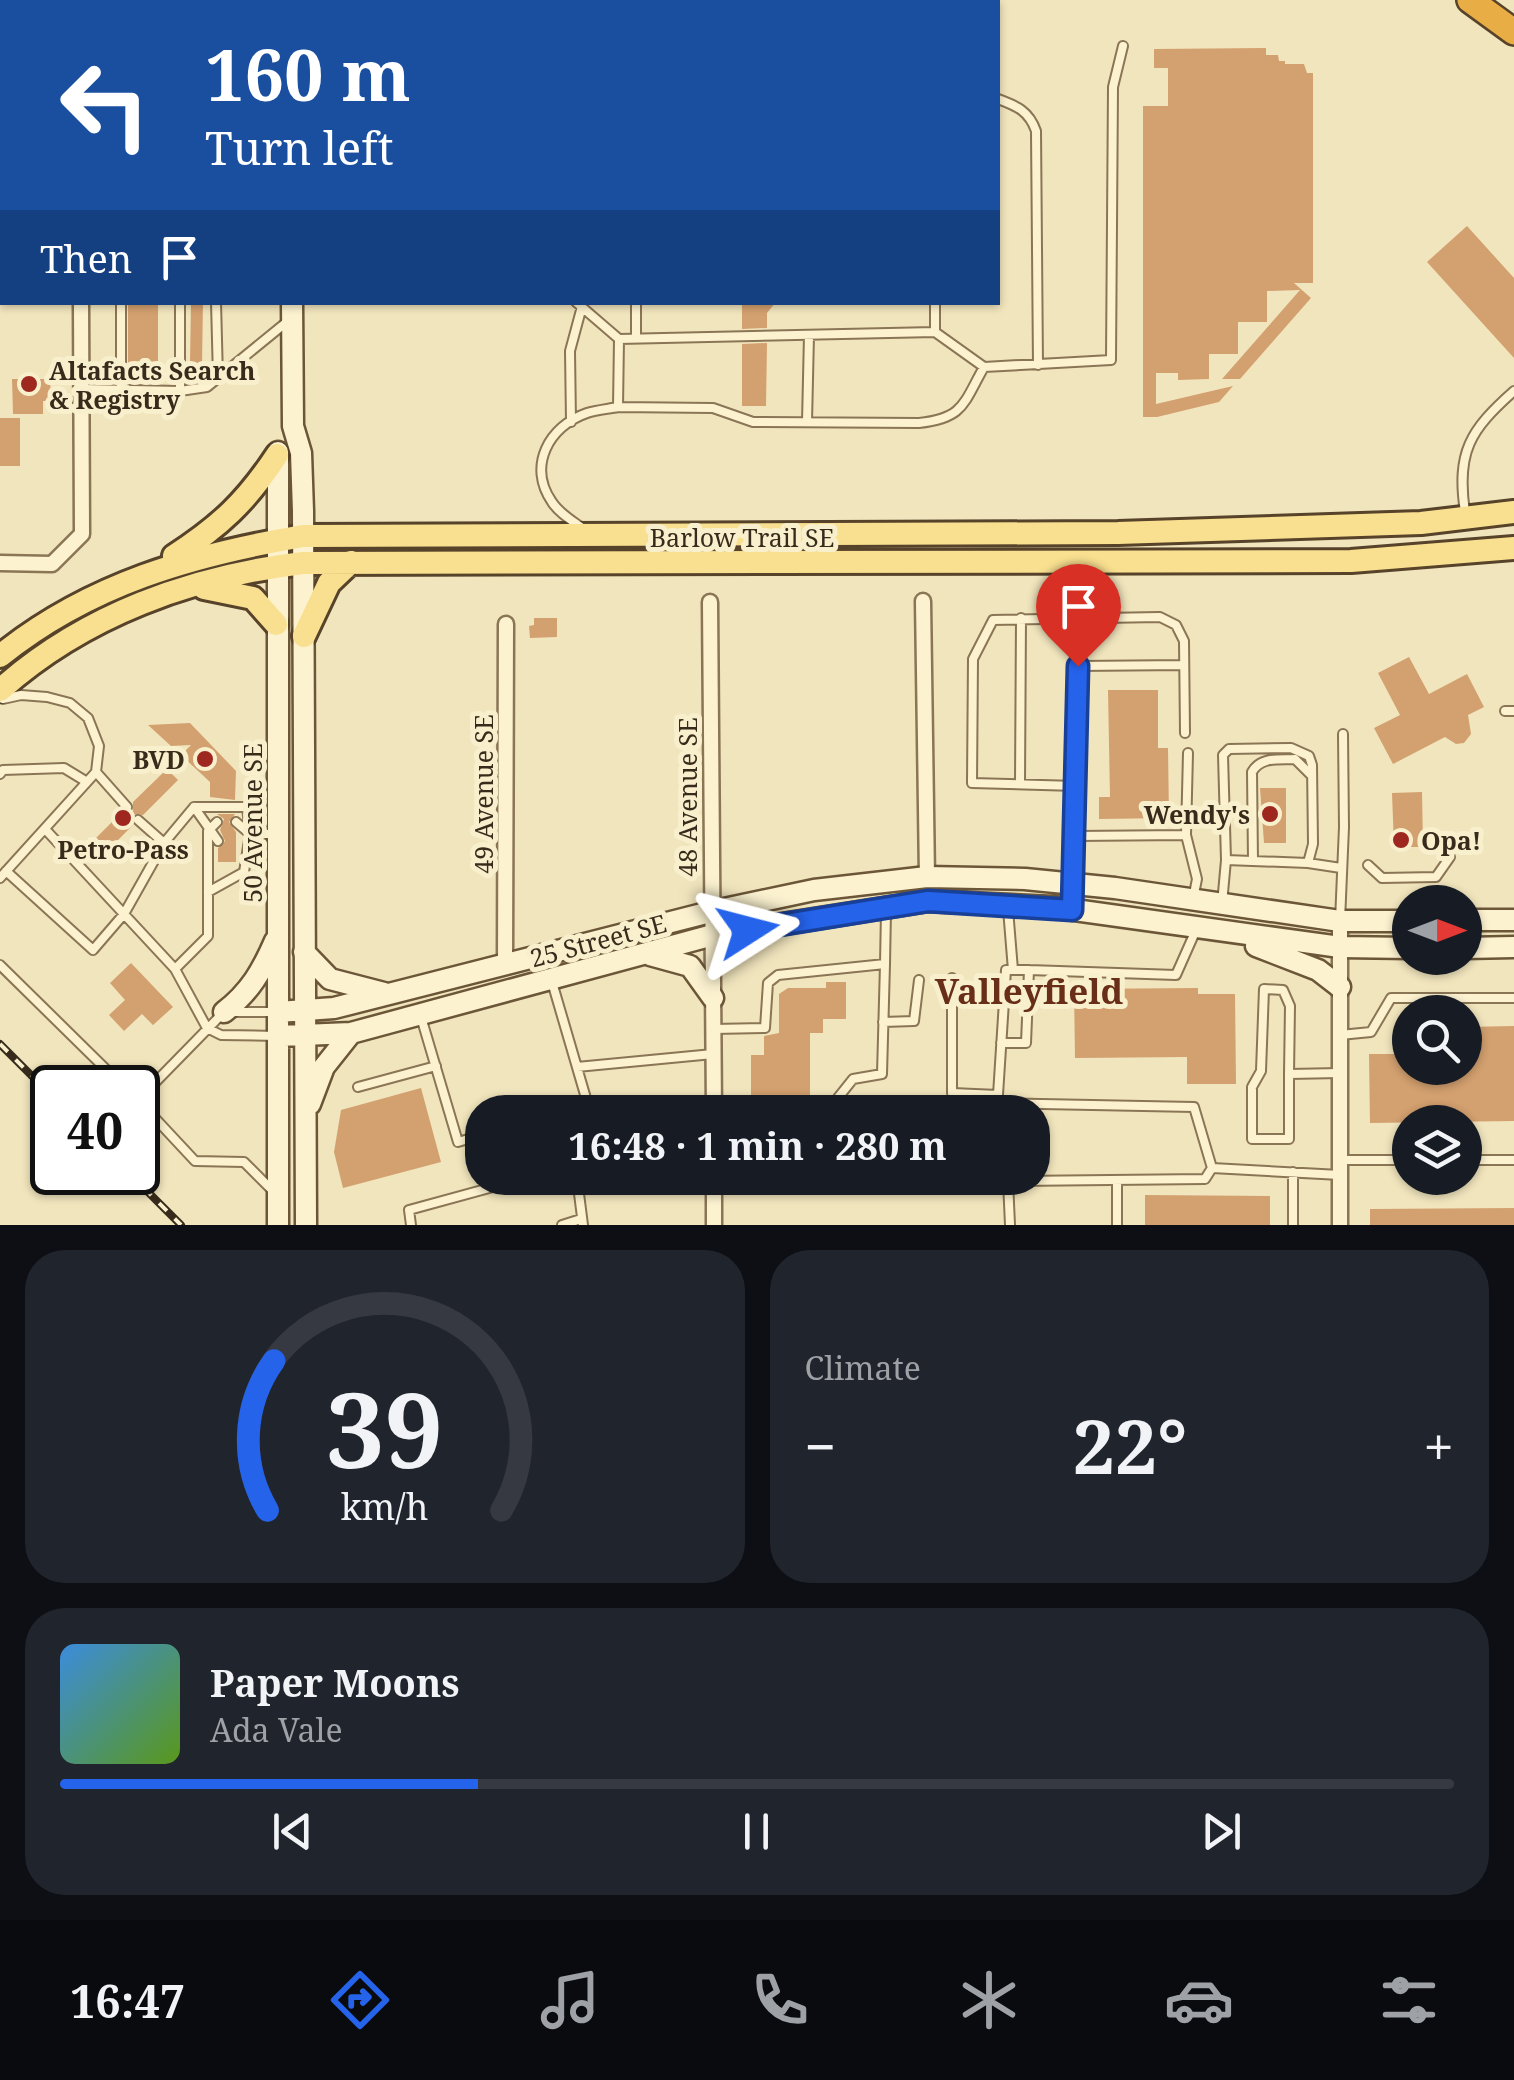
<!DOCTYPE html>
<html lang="en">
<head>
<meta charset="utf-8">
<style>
	body { margin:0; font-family:"Noto Serif",serif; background:#20242c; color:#f1f3f6; height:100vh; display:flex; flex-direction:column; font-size:38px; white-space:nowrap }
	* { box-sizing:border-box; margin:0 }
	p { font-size:32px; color:#9ea1a6 }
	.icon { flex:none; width:55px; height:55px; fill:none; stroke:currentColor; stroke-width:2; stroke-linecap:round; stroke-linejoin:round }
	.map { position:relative; height:1225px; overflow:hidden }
	.details { display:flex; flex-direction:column; gap:25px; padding:25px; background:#0d0f14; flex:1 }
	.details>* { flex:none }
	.top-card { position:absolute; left:0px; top:0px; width:1000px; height:305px; box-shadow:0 2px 8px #0004; background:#1a4fa0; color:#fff; overflow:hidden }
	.needle { width:65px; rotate:90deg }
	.fabs { position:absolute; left:1392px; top:885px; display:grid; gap:20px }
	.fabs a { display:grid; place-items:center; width:90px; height:90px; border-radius:50%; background:#171b24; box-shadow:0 2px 8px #0004; font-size:50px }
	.speed { position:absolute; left:30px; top:1065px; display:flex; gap:20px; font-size:50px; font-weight:700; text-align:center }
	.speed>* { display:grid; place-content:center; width:130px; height:130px; border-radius:50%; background:#171b24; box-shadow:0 2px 8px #0004; line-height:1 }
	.speed .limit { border:5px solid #111; border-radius:15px; background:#fff; color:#111 }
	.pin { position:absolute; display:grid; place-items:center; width:85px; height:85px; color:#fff; margin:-102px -42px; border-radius:50% 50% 50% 0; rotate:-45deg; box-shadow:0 0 10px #0007 }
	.pin .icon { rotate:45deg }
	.me { position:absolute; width:110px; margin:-55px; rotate:81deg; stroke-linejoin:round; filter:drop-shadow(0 0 8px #0008) }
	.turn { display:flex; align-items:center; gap:35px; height:210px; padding:0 40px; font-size:45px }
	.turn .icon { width:130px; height:130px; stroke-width:2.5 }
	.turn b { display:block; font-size:70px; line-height:85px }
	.then { display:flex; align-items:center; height:95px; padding:0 40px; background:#0003; gap:20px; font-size:38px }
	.big { font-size:75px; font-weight:700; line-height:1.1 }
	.details .card { flex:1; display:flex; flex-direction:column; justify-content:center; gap:15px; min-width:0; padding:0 35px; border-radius:40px; background:#20242c }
	.details .dial { align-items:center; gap:0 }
	.dial svg { height:260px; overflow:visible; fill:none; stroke:#363941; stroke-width:7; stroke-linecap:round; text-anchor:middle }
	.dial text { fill:#f1f3f6; stroke:none }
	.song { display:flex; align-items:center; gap:30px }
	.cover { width:120px; height:120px; border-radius:15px; background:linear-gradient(135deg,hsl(210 70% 55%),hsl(90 70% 35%)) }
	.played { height:10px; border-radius:5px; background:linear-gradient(90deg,#2563eb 30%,#363941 30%) }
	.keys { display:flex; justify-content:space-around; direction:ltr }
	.heat { display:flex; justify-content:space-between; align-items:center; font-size:55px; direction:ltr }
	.details .tiles { flex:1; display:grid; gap:25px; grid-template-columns:1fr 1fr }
	.card:last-child { grid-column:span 2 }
	.trip { position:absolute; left:465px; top:1095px; width:585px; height:100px; border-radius:40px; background:#171b24; box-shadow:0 2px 8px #0004; font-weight:700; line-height:100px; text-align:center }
	.tabs { display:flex; height:160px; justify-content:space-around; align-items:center; background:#090b0e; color:#9ea1a6 }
	.tabs .icon { width:70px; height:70px }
	.tabs .current { color:#2563eb }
	.tabs b { font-size:45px; color:#f1f3f6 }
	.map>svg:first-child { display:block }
	.building { fill:#d3a06f }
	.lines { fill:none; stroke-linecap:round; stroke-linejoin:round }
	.lane-casing { stroke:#8a7555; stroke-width:12 }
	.street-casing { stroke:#8a7555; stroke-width:19 }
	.secondary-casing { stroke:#6c5638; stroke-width:25 }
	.primary-casing { stroke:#57422a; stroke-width:28 }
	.highway-casing { stroke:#57422a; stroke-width:30 }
	.lane { stroke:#fcf2d0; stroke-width:8 }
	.street { stroke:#fcf2d0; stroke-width:14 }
	.secondary { stroke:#fcf2d0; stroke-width:20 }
	.primary { stroke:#f9e090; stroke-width:22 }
	.highway { stroke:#e9ad45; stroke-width:25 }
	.rail-casing { stroke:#382b1b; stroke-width:8 }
	.rail { stroke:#f8efcd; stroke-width:4; stroke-dasharray:11; stroke-linecap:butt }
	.route-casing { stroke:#184099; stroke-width:25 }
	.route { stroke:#2563eb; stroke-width:18 }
	.poi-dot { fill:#9e2820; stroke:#f8efcd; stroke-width:4 }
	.labels { text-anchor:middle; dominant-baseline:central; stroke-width:10; stroke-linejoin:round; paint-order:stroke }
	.poi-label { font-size:25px; font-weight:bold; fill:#382b1b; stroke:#f8efcd; text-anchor:start }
	.street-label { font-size:25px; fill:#382b1b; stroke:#f8efcd }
	.district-label { font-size:35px; font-weight:bold; fill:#682e17; stroke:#f8efcd }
</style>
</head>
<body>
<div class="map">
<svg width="1514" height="1225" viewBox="0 0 1514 1225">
	<rect width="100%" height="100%" fill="#f1e5bd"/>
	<path class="building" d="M1266,48V55H1278L1279,61H1285V64H1304L1307,73H1313V283H1294L1311,298L1240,379H1222L1300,290L1267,291V322H1238V354H1209V379L1178,380V373H1156V404L1233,386L1219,402L1157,417H1143V106H1168V68H1154V49Z
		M1467,226L1514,278V358L1427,262Z
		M128,302H158V364L128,363Z
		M191,302H203L202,364H190Z
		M742,302H776L767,313V328L742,329Z
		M767,343L766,406H742V344Z
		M12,379H50L51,401H43V414H13Z
		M0,418H20V466H0Z
		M534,618H557V637L530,638L529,626L534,625Z
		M1409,657L1429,694L1467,674L1484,707L1468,715L1471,734L1464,743L1456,744L1445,737L1393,764L1374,728L1400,715L1378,673Z
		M1108,690H1158V748H1168L1169,818L1099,819V797H1110Z
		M190,723L236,771L235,800L210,797V782L181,755L191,745L171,746L148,725Z
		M167,769L178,780L143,815L133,814V825L108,850L96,838L122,812H133V802Z
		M1260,788H1286V843H1264Z
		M1422,792L1423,847H1394L1392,793Z
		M217,814H235L229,822L236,832V862H218V848L225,841L220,830L224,819Z
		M131,963L173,1007L153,1025L142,1014L124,1031L109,1015L125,1000L110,983Z
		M826,982H846V1019H823V1033H810V1095H751V1055H764V1036L779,1033V994L788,988H826Z
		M1198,988V994H1235L1236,1084H1187V1057L1075,1058L1074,989Z
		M1514,1026V1121L1370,1123L1369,1054H1399V1028H1410V1068H1465V1027Z
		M421,1088L441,1162L343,1188L334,1152L341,1110Z
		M1145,1195L1270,1196V1225H1145Z
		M1514,1208V1225H1370V1209Z"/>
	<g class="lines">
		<defs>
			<path id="lane" d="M998,99C1017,106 1029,111 1036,131L1038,365
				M0,285L2,284
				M121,302V388
				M216,302L218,378
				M576,302L619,339L935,332
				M636,302V338
				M935,302V332L984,367
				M619,339L618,407L713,408L753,422L919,423C964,418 963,404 984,367L1111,360L1113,87L1123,46
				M82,389L180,391L207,387L288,321
				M180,391V302
				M571,422L570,351L581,310
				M807,422L809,335
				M1465,512C1456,452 1470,430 1514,391
				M582,528C571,520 559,513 552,502C527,466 549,426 587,413C596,410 608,409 618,407
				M1505,711H1514
				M96,772L127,807
				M0,774L3,770L64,768L87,782
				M1020,784L1021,618
				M1076,786L972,783L973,659L993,620L1160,617L1176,625L1184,641L1185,733
				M194,807H247L250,834L244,872L208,892
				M138,820L164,843L194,807L218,841
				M217,822L208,831V936L175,969L207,1028L221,1035L278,1036
				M236,822L250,834H277
				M45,829L175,969
				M1186,835L1197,879L1193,899
				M1075,836L1078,666L1184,665
				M1226,860L1308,863L1341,868
				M1253,861L1252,772C1261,756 1280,760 1295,759L1312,776
				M1368,865L1382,878L1436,877L1450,857
				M6,871L93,950L124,914L164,843
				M0,878L96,772L99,746L88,718L70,703L47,697L21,695L3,699
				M1073,879L1075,836L1186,835L1188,753
				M1222,904L1226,860L1223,755L1229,749L1291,748L1309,756L1312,765L1313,844L1308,863
				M1008,909L1013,970
				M1340,921L1344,827L1343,734
				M0,965L125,1088
				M1029,970L1176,975L1196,930
				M952,978V1093L998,1095
				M552,982L588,1105L562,1112
				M421,1017L458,1142L482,1135
				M883,1022L914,1021L919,980
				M713,1029L765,1028L768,983L778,975L885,964L886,911
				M1340,1035L1371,1032L1391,998H1514
				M1001,1043H1026L1029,970H1006L998,1095L997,1103L1194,1107L1212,1168L1340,1175
				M577,1067L713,1054
				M1289,1074V1139H1252V1087L1261,1071L1264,989L1283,990L1290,1006L1289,1074L1340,1073
				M358,1087L436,1066
				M138,1100L195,1161L244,1162L274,1192
				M138,1100L224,1012H278
				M714,1112L829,1109L853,1079L882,1074L885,964
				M1340,1160H1410
				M1465,1160H1514
				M1293,1172V1225
				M577,1178L583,1225
				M1117,1180V1225
				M411,1225L409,1210L526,1178
				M562,1225L581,1219
				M1010,1225L1008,1181L1205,1179L1212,1168"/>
			<path id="street" d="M505,2V0
				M0,206L2,207
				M0,563L52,564L82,534L81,302
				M923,601L927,877
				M710,602L714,1112
				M505,965L506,624
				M714,1178V1225
				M1340,1225V921"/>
			<path id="secondary" d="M299,2V0
				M292,302L293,426L301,453L303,511L306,1225
				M1465,920H1514
				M1256,946L1318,970L1340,987
				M1465,948L1514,947
				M304,952L330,979L384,993
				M650,955L690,966L713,998
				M224,1012C250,992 262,971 275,941
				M278,1012L334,1008L710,912L814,890L927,877L1025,879L1115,888L1340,921H1410
				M278,1036L351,1033L713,935L928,901L1053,907L1340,947L1410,948
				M310,1104L324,1067L351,1033
				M278,1225V452"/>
			<path id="primary" d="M174,556C220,526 246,502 277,455
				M204,588L253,598L276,624
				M304,636L329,583L351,562
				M0,656C89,584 192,555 303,536L1118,533L1421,523L1514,512
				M0,690C84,615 192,576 303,563L1351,561L1514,548"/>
			<path id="highway" d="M1470,0L1514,32"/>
		</defs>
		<use href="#lane" class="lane-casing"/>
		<use href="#street" class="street-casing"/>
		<use href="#secondary" class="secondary-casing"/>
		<use href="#primary" class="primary-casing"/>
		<use href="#highway" class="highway-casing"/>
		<use href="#lane" class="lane"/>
		<use href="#street" class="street"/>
		<use href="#secondary" class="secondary"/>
		<use href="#primary" class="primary"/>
		<use href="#highway" class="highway"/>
		<defs>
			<path id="rail" d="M0,1044L52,1096
				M128,1172L181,1225"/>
		</defs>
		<use href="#rail" class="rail-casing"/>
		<use href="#rail" class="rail"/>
	</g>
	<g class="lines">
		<defs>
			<path id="route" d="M748,930L928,901L1072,910L1078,666"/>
		</defs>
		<use href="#route" class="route-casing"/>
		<use href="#route" class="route"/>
	</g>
	<g class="poi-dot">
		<circle cx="29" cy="384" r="10"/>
		<circle cx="205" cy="759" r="10"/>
		<circle cx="1270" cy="814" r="10"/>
		<circle cx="123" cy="818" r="10"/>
		<circle cx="1401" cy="840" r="10"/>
	</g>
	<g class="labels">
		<g class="poi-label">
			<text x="49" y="370">Altafacts Search<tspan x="49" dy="29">&amp; Registry</tspan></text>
			<text x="185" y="759" text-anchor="end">BVD</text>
			<text x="1250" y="814" text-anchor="end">Wendy's</text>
			<text x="1421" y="840">Opa!</text>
			<text x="123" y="849" text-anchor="middle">Petro-Pass</text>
		</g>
		<g class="street-label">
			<text x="742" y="537">Barlow Trail SE</text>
			<text transform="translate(483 794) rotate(-90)">49 Avenue SE</text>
			<text transform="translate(687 797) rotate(-90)">48 Avenue SE</text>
			<text transform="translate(252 823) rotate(-90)">50 Avenue SE</text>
			<text transform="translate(598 940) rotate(-15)">25 Street SE</text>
		</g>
		<g class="district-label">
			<text x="1029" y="990">Valleyfield</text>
		</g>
	</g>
</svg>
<div class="fabs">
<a><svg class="needle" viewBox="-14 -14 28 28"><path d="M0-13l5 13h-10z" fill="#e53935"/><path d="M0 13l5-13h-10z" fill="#9ea1a6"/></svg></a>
<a><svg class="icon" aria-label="search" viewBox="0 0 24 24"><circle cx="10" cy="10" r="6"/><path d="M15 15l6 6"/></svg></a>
<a><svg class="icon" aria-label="layers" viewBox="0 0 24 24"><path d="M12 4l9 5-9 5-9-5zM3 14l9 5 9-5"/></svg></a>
</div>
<div class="speed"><div class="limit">40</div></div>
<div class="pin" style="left:1078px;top:666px;background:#d93025"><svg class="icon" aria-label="arrive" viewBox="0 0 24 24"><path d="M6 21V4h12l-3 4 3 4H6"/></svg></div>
<svg class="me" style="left:748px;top:930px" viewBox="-20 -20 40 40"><path d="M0-17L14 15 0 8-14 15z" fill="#2563eb" stroke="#fff" stroke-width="4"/></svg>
<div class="trip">16:48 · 1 min · 280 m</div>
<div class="top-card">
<div class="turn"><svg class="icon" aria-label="left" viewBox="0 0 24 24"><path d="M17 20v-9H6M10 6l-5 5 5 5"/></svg><div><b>160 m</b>Turn left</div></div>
<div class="then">Then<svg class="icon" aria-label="arrive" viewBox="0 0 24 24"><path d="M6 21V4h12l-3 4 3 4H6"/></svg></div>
</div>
</div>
<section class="details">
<div class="tiles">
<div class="card dial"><svg viewBox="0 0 100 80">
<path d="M14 69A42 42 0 1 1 86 69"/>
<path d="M14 69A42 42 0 0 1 16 23" stroke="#2563eb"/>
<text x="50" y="56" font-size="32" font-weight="700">39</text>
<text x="50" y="72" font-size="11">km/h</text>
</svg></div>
<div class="card"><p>Climate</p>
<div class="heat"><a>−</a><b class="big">22°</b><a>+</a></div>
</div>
<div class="card">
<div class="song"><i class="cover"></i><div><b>Paper Moons</b><p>Ada Vale</p></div></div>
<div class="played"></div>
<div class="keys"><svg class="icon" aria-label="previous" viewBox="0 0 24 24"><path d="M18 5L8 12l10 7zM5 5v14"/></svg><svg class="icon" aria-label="pause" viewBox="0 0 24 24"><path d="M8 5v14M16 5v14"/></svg><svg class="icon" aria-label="next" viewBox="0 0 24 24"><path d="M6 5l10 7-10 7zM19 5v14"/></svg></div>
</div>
</div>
</section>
<nav class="tabs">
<b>16:47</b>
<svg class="icon current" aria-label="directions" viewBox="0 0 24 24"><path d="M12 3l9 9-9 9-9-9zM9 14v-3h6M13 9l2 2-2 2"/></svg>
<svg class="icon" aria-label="music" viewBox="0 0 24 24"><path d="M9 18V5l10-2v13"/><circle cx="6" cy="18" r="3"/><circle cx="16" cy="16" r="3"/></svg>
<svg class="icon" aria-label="phone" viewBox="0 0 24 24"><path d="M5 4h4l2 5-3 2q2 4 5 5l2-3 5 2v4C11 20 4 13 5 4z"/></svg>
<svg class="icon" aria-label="climate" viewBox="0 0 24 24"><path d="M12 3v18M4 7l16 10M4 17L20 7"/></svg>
<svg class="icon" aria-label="car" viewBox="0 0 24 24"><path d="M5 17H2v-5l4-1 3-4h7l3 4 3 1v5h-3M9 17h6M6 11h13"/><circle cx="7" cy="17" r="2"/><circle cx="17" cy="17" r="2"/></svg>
<svg class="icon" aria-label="filters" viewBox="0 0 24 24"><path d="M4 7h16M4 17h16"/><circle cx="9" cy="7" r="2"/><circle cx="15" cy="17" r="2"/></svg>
</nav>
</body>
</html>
